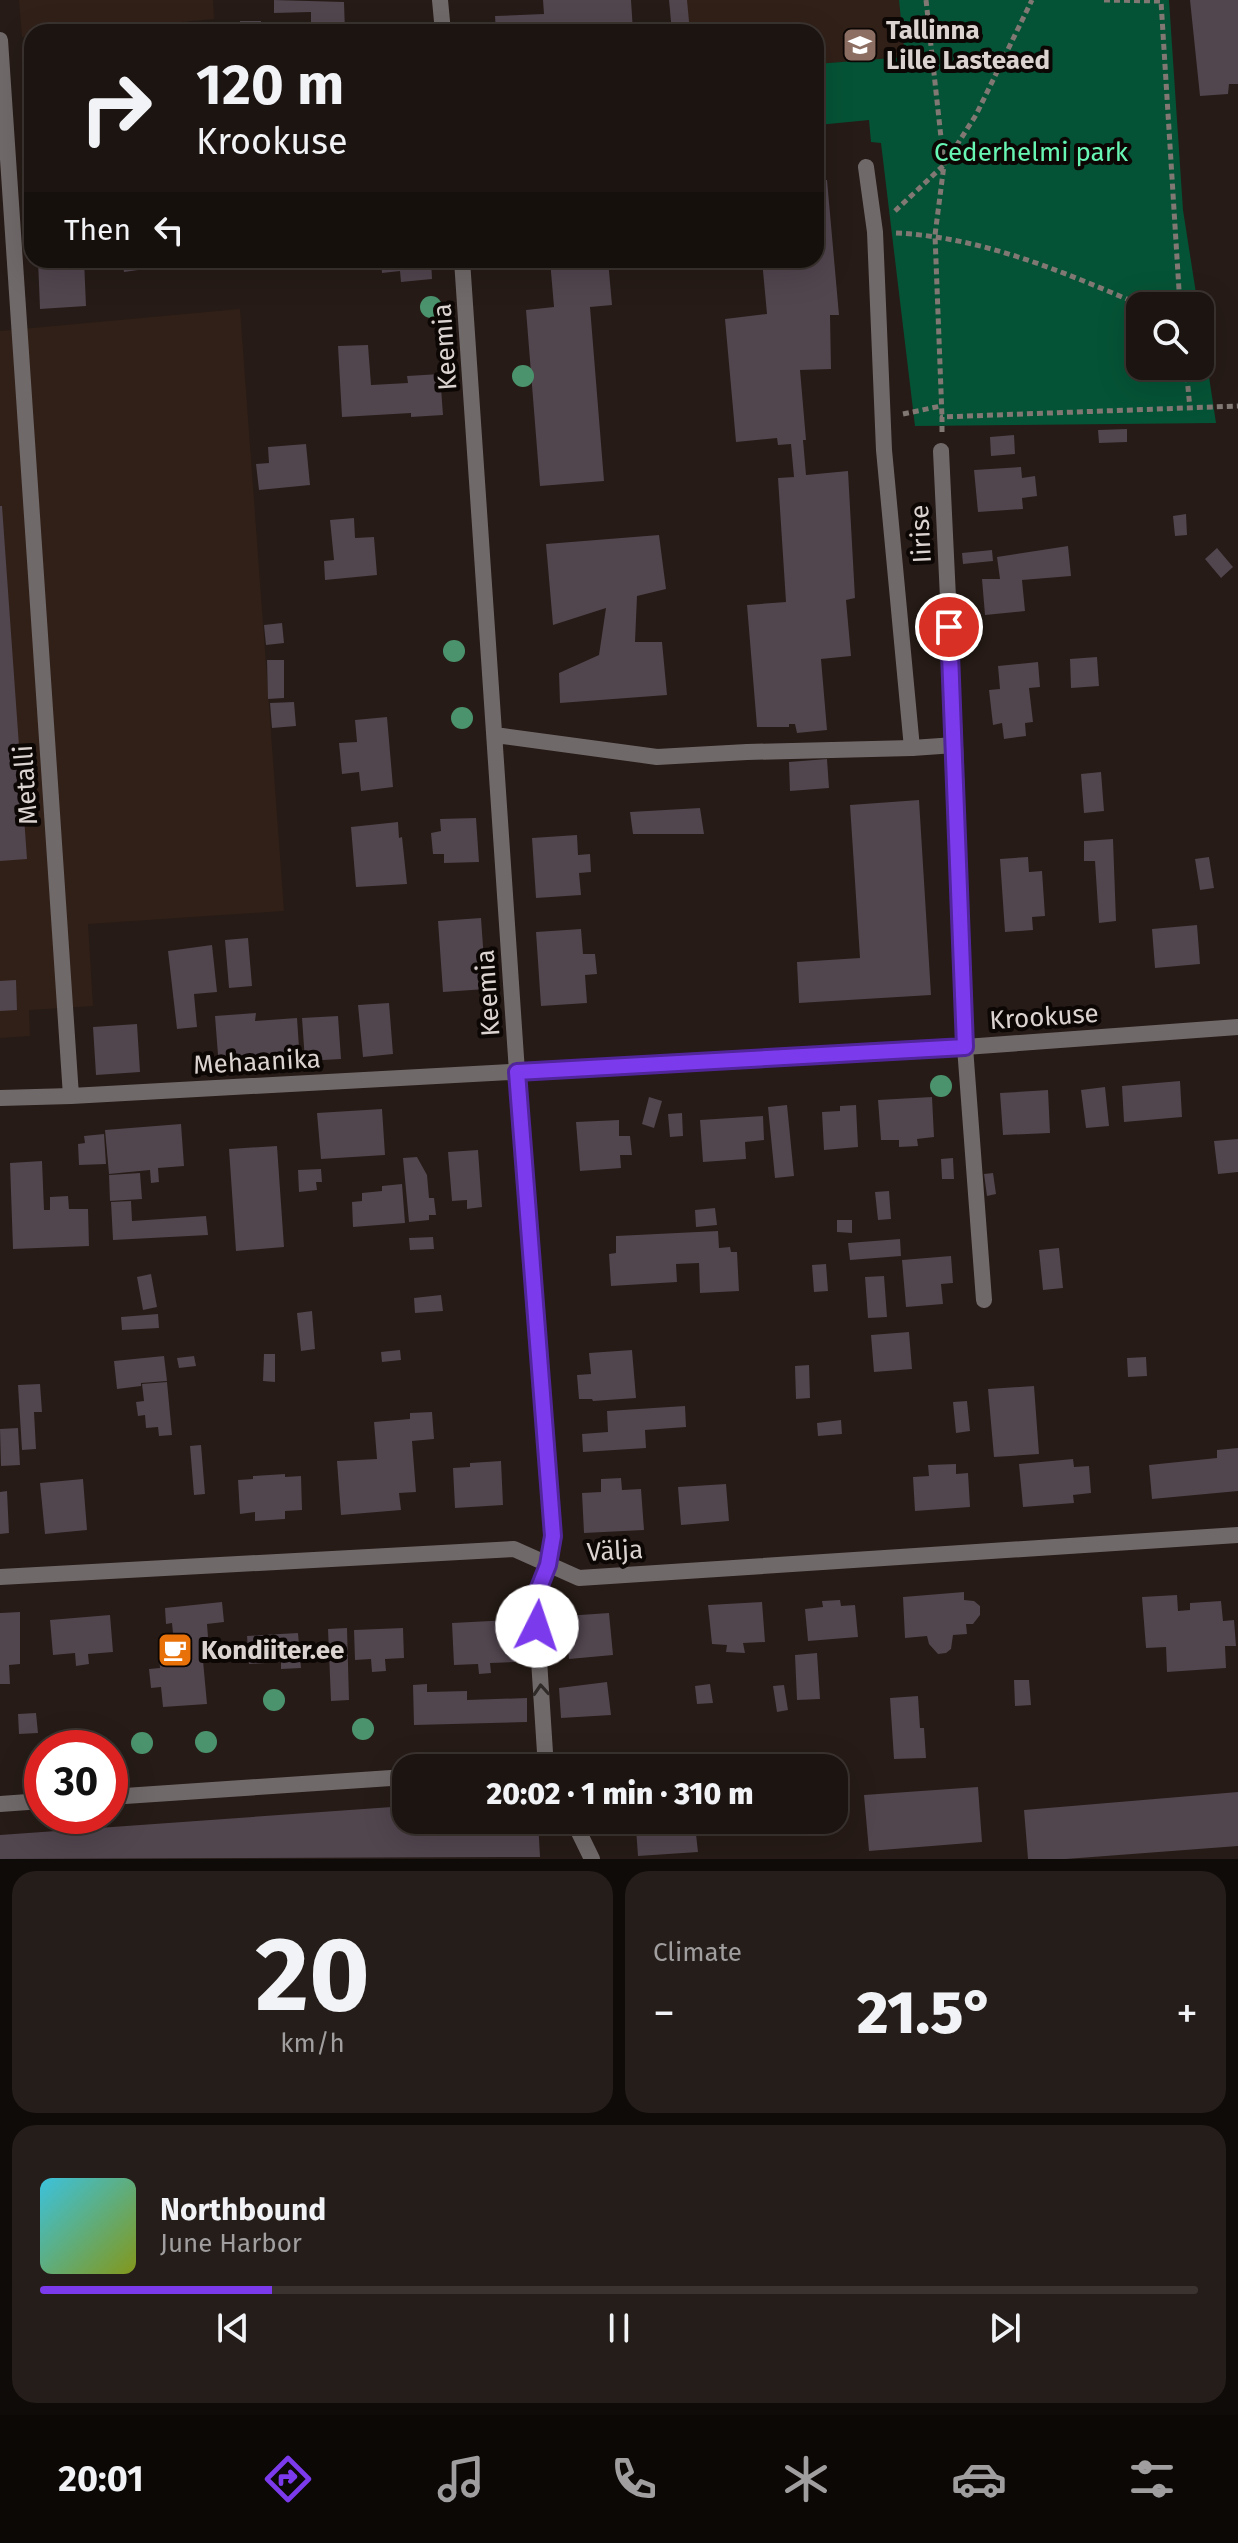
<!DOCTYPE html>
<html lang="en">
<head>
<meta charset="utf-8">
<style>
	body { margin:0; font-family:"Fira Sans",sans-serif; background:#251d19; color:#f1f3f6; height:100vh; display:flex; flex-direction:column; font-size:30px; white-space:nowrap }
	* { box-sizing:border-box; margin:0 }
	p { font-size:26px; color:#a09e9f }
	.icon { flex:none; width:44px; height:44px; fill:none; stroke:currentColor; stroke-width:2; stroke-linecap:round; stroke-linejoin:round }
	.map { position:relative; height:1859px; overflow:hidden }
	.sheet { display:flex; flex-direction:column; gap:12px; padding:12px; background:#0f0b09; flex:1 }
	.sheet>* { flex:none }
	.guide { position:absolute; left:24px; top:24px; width:800px; height:244px; border-radius:24px; box-shadow:0 8px 32px #0002,0 0 0 2px #3a3330; background:#1c1410; color:#f1f3f6; overflow:hidden }
	.fabs { position:absolute; left:1126px; top:292px; display:grid; gap:16px }
	.fabs a { display:grid; place-items:center; width:88px; height:88px; border-radius:16px; background:#1c1410; box-shadow:0 8px 32px #0002,0 0 0 2px #3a3330; font-size:40px }
	.speed { position:absolute; left:24px; top:1730px; display:flex; gap:16px; font-size:40px; font-weight:700; text-align:center }
	.speed>* { display:grid; place-content:center; width:104px; height:104px; border-radius:50%; background:#1c1410; box-shadow:0 8px 32px #0002,0 0 0 2px #3a3330; line-height:1 }
	.speed .limit { border:12px solid #d22; background:#fff; color:#111 }
	.pin { position:absolute; display:grid; place-items:center; width:68px; height:68px; color:#fff; margin:-34px; border:4px solid #fff; border-radius:50%; box-shadow:0 2px 8px #0007 }
	.me { position:absolute; width:88px; margin:-44px; rotate:4deg; stroke-linejoin:round; filter:drop-shadow(0 0 6px #0008) }
	.turn { display:flex; align-items:center; gap:28px; height:168px; padding:0 40px; font-size:36px }
	.turn .icon { width:104px; height:104px; stroke-width:2.5 }
	.turn b { display:block; font-size:56px; line-height:68px }
	.then { display:flex; align-items:center; height:76px; padding:0 40px; background:#0003; gap:16px; font-size:30px }
	.big { font-size:60px; font-weight:800; line-height:1.1 }
	.sheet .widget { flex:1; display:flex; flex-direction:column; justify-content:center; gap:12px; min-width:0; padding:0 28px; border-radius:24px; background:#251d19 }
	.sheet .dial { align-items:center; gap:0 }
	.dial b { font-size:104px; line-height:1 }
	.song { display:flex; align-items:center; gap:24px }
	.cover { width:96px; height:96px; border-radius:12px; background:linear-gradient(135deg,hsl(190 70% 55%),hsl(70 70% 35%)) }
	.played { height:8px; border-radius:4px; background:linear-gradient(90deg,#7c3aed 20%,#3a3330 20%) }
	.keys { display:flex; justify-content:space-around; direction:ltr }
	.heat { display:flex; justify-content:space-between; align-items:center; font-size:44px; direction:ltr }
	.sheet .tiles { flex:1; display:grid; gap:12px; grid-template-columns:1fr 1fr }
	.widget:last-child { grid-column:span 2 }
	.trip { position:absolute; left:392px; top:1754px; width:456px; height:80px; border-radius:24px; background:#1c1410; box-shadow:0 8px 32px #0002,0 0 0 2px #3a3330; font-weight:800; line-height:80px; text-align:center }
	.menu { display:flex; height:128px; justify-content:space-around; align-items:center; background:#0b0806; color:#a09e9f }
	.menu .icon { width:56px; height:56px }
	.menu .on { color:#7c3aed }
	.menu b { font-size:36px; color:#f1f3f6 }
	.map>svg:first-child { display:block }
	.built { fill:#312018 }
	.park { fill:#055336 }
	.building { fill:#51454e }
	.lines { fill:none; stroke-linecap:round; stroke-linejoin:round }
	.path { stroke:#817873; stroke-width:5; stroke-dasharray:6 4; stroke-linecap:butt }
	.lane { stroke:#70696a; stroke-width:16 }
	.street { stroke:#70696a; stroke-width:16 }
	.tree { fill:#4a936d }
	.oneway { stroke:#2f2928 }
	.route-casing { stroke:#51269a; stroke-width:20 }
	.route { stroke:#7c3aed; stroke-width:14 }
	.labels { text-anchor:middle; dominant-baseline:central; stroke-width:8; stroke-linejoin:round; paint-order:stroke }
	.poi-label { font-size:26px; font-weight:bold; fill:#dbd3cf; stroke:#0c0705; text-anchor:start }
	.park-label { font-size:26px; fill:#67f6b4; stroke:#0c0705 }
	.street-label { font-size:26px; fill:#dbd3cf; stroke:#0c0705 }
</style>
</head>
<body>
<div class="map">
<svg width="1238" height="1859" viewBox="0 0 1238 1859">
	<rect width="100%" height="100%" fill="#261b16"/>
	<path class="built" d="M19,0H213L214,19L71,32H32V36L22,37Z
		M669,0H902L905,57L816,64V32H672Z
		M240,309L284,911L88,924L93,1006L29,1010L30,1036L0,1038V331Z"/>
	<path class="park" d="M899,0H1169L1183,210L1198,306H1140V366H1200V317L1216,423L915,426L881,143L871,142L869,120L818,125L816,64L905,57Z"/>
	<path class="building" d="M274,0L344,2L345,32H311V12L274,13Z
		M543,0H631L633,31L496,32L495,16L544,14Z
		M669,0H687L690,32H672Z
		M1190,0H1238V84H1229L1228,94L1200,96Z
		M240,21H261V32H222V25H240Z
		M413,26V32H374V29Z
		M32,53V106H30L25,54Z
		M27,151H32V177H30Z
		M827,180L839,315H830L831,369L800,370L806,440H803L806,475L848,471L855,598L846,600L851,656L821,659L827,730L797,733L795,724H789V727H757L747,605L786,602L778,478L794,477L791,444L778,445L777,438L736,442L725,319L767,314L762,260H816V181Z
		M38,260H84L86,306L40,309Z
		M122,260H144L145,269L124,272Z
		M381,260H431L432,279L401,282L400,271L382,273Z
		M550,260H608L612,305L590,307L604,481L540,486L526,310L554,307Z
		M368,345L371,385L408,383L407,376L440,374L443,415L411,417V413L342,417L338,346Z
		M1127,429V442L1099,443L1098,430Z
		M1014,435L1015,454L991,456L990,437Z
		M306,444L310,485L259,490L256,464L269,463L268,447Z
		M1021,467L1022,478L1035,476L1037,496L1022,498L1023,509L978,512L974,470Z
		M0,506H2L27,859L0,861Z
		M1186,514L1187,535L1175,536L1173,516Z
		M354,518L355,538L374,537L377,575L325,580L324,561L334,560L330,520Z
		M659,535L666,589L637,596L635,642H662L667,695L560,703L559,673L599,655L606,608L553,625L546,544Z
		M1068,546L1071,576L1022,580L1025,611L985,615L982,579H1000L997,557Z
		M1217,548L1233,567L1221,578L1205,559Z
		M992,550L993,561L963,564L962,553Z
		M282,623L284,643L266,645L264,625Z
		M1097,657L1099,686L1071,688L1070,659Z
		M267,660H284V698L268,699Z
		M1038,662L1040,687L1029,688L1033,722L1025,723L1026,736L1004,739L1002,723L993,725L989,690L1000,689L998,666Z
		M294,702L296,726L272,728L270,703Z
		M387,717L393,787L361,791L359,772L342,774L339,743L357,742L355,720Z
		M827,759L829,788L790,791L789,762Z
		M1101,772L1104,811L1084,813L1081,774Z
		M919,800L931,995L799,1003L797,962L860,958L850,805Z
		M700,808L704,834H633L630,812Z
		M476,818L479,862L444,863V854H433L431,833L441,831L440,819Z
		M398,822L399,838L402,837L407,884L356,887L351,827Z
		M577,835L578,855L590,854L591,872L579,873L581,895L536,898L532,838Z
		M1113,839L1116,921L1099,923L1095,861H1084V841Z
		M1028,857L1029,872L1042,871L1045,916L1032,917L1033,930L1005,932L1000,859Z
		M1209,857L1214,888L1200,890L1195,859Z
		M481,918L486,989L443,992L438,921Z
		M1197,925L1200,964L1155,968L1152,929Z
		M581,929L583,954H595L597,974L585,975L587,1003L541,1006L536,932Z
		M248,938L252,986L229,988L225,940Z
		M212,945L217,992L194,994L197,1027L177,1029L168,951Z
		M16,980L17,1010L0,1011V981Z
		M389,1003L393,1054L363,1057L358,1005Z
		M256,1013L255,1021L297,1018L300,1062L219,1068L215,1016Z
		M338,1016L341,1059L305,1061L302,1018Z
		M137,1024L140,1072L96,1075L93,1027Z
		M1180,1081L1182,1117L1124,1122L1122,1086Z
		M1105,1087L1109,1126L1086,1128L1081,1090Z
		M1048,1090L1050,1133L1003,1135L1000,1093Z
		M649,1097L662,1101L654,1128L642,1124Z
		M932,1097L934,1137L917,1139L918,1146L899,1147V1140H881L878,1100Z
		M787,1105L794,1176L775,1178L768,1107Z
		M856,1105L858,1147L824,1150L822,1112L840,1111V1106Z
		M382,1109L385,1155L321,1159L317,1113Z
		M682,1113L683,1136L670,1137L668,1114Z
		M763,1116L764,1140L745,1142L746,1159L703,1162L700,1120Z
		M619,1120V1136H630L632,1155H620L621,1168L580,1171L576,1122Z
		M181,1124L184,1166L158,1168L159,1182L151,1183L150,1170L109,1174L105,1130Z
		M104,1134L106,1164L79,1165L78,1144L85,1143L84,1136Z
		M1238,1139V1172L1218,1174L1214,1141Z
		M277,1146L284,1247L236,1251L229,1149Z
		M478,1150L482,1207L467,1209V1200L452,1201L448,1152Z
		M417,1157L427,1175L429,1198H434L436,1215H429V1220L409,1222L403,1158Z
		M953,1158L954,1179H942L941,1159Z
		M42,1161L44,1210H50V1197L68,1196L69,1209H88L89,1246L13,1249L10,1163Z
		M321,1169L322,1182H316L317,1190L299,1192L298,1170Z
		M140,1173L142,1199L110,1201L109,1175Z
		M993,1173L996,1194L987,1196L984,1174Z
		M402,1184L405,1223L353,1227L352,1202L362,1201V1193L382,1191V1186Z
		M889,1191L891,1219L878,1220L875,1192Z
		M131,1201L132,1221L206,1216L208,1235L113,1240L111,1202Z
		M715,1208L717,1225L696,1227L695,1210Z
		M837,1220H852V1233L837,1232Z
		M718,1231L719,1248L730,1247L731,1252H737L739,1291L700,1293L699,1263L676,1264L677,1282L611,1286L609,1254L616,1253V1236Z
		M433,1237L434,1249L410,1250L409,1238Z
		M900,1239L901,1256L850,1260L848,1243Z
		M1059,1248L1063,1288L1043,1290L1039,1250Z
		M951,1256L953,1283L941,1284L943,1304L906,1307L902,1260Z
		M826,1264L828,1291L814,1292L812,1265Z
		M151,1274L157,1307L143,1310L137,1277Z
		M884,1276L887,1317L868,1318L865,1277Z
		M441,1295L443,1311L415,1313L414,1298Z
		M312,1311L315,1349L301,1351L297,1313Z
		M158,1314L159,1328L122,1330L121,1317Z
		M909,1332L912,1369L874,1372L871,1335Z
		M400,1350L401,1360L382,1362L381,1352Z
		M632,1350L636,1398L593,1401L592,1399H579L577,1375L591,1374L589,1353Z
		M264,1354H275V1382L263,1381Z
		M164,1356L167,1381L141,1383V1386L117,1389L114,1361Z
		M194,1356L196,1366L179,1368L177,1358Z
		M1146,1357L1147,1376L1128,1377L1127,1358Z
		M809,1365L810,1398L796,1399L795,1366Z
		M167,1382L172,1435L159,1436L158,1427L146,1428L145,1415L138,1416L136,1402L144,1401L142,1384Z
		M40,1384L42,1412H34L36,1449L22,1450L18,1385Z
		M1034,1386L1039,1454L994,1457L988,1389Z
		M967,1401L970,1431L956,1433L953,1402Z
		M685,1406L686,1427L645,1430L646,1448L583,1452L582,1434L608,1432L607,1411Z
		M432,1412L434,1439L412,1441L416,1492L399,1493L401,1510L341,1515L337,1461L377,1459L374,1422L410,1419V1413Z
		M841,1420L842,1434L818,1436L817,1423Z
		M18,1428L20,1465L1,1466L0,1429Z
		M201,1445L205,1494L194,1495L190,1446Z
		M1238,1448V1491L1152,1499L1149,1465L1217,1458V1450Z
		M1073,1459L1074,1467L1089,1466L1091,1493L1073,1495L1074,1503L1023,1507L1019,1464Z
		M501,1461L503,1505L455,1508L453,1468L470,1467V1463Z
		M956,1464V1474L968,1473L970,1507L915,1511L913,1477L929,1476L928,1465Z
		M285,1474V1477L301,1476L302,1510L285,1511V1519L255,1521V1512L240,1514L238,1480L253,1479V1476Z
		M621,1478L622,1490L641,1489L644,1530L584,1533L582,1493L601,1492V1479Z
		M83,1479L87,1530L45,1534L40,1483Z
		M726,1484L729,1521L681,1525L678,1487Z
		M7,1491L9,1533L0,1534V1492Z
		M964,1592V1600L974,1601L980,1606V1615L973,1624H966L967,1634L953,1635L951,1649L946,1653L938,1654L929,1644L927,1636L905,1638L903,1597Z
		M1177,1595L1178,1611L1190,1610V1603L1221,1601L1223,1621L1234,1620L1236,1646H1225L1226,1668L1167,1672L1166,1647L1146,1648L1142,1597Z
		M840,1600L841,1606L855,1605L858,1637L808,1641L805,1609L823,1607L822,1601Z
		M222,1602L224,1622L207,1624L209,1650H202L207,1704L163,1707L161,1687L151,1688L149,1669L160,1668L158,1645L174,1644L172,1623L166,1624L165,1608Z
		M762,1602L765,1642L743,1643L745,1653L726,1652L727,1645L712,1644L708,1605Z
		M20,1612V1664L9,1665L10,1684H0V1613Z
		M609,1613L613,1655L569,1659L568,1648L553,1650L551,1617Z
		M110,1615L113,1652L88,1654L89,1664L76,1666L75,1653L53,1655L50,1620Z
		M512,1620L515,1662L490,1663L491,1673L479,1674L478,1664L454,1665L452,1623Z
		M347,1628L349,1700L331,1701L328,1629Z
		M403,1628L404,1658L385,1659L386,1671L372,1672L371,1659L355,1660L354,1630Z
		M298,1633L301,1668L281,1669V1662L249,1664L247,1636Z
		M817,1653L820,1699L797,1700L795,1655Z
		M1014,1680H1029L1031,1705L1015,1706Z
		M607,1682L611,1715L561,1718L559,1688Z
		M427,1684V1692L467,1691V1700L527,1698V1722L414,1725L413,1685Z
		M710,1684L713,1703L697,1704L695,1686Z
		M784,1685L788,1710L777,1712L773,1686Z
		M918,1696L920,1728H924L926,1758L894,1759L890,1698Z
		M36,1713L38,1733L19,1734L18,1714Z
		M978,1787L982,1842L869,1851L864,1795Z
		M1238,1792V1846L1066,1859H1028L1024,1810Z
		M406,1806V1820H538L540,1857L0,1859V1835Z
		M695,1820H715L716,1832L696,1834L698,1852L638,1856L636,1828L695,1823Z"/>
	<g class="lines">
		<path class="path" d="M926,0L944,165L935,235L942,417
			M1104,0L1161,1L1180,306
			M895,211L944,165L976,115L1032,0
			M896,233C982,237 1064,272 1143,306
			M1186,366L1190,409
			M903,414L941,406
			M942,432V417L1238,406"/>
		<path class="lane" d="M866,167L875,232L884,450L912,748L955,745L941,451
			M965,1047L984,1300"/>
		<path class="street" d="M440,0L443,32
			M0,40L71,1096
			M462,260L517,1072L553,1536L548,1565L535,1598L546,1768
			M495,735L657,757L747,752L912,748
			M955,745L965,1047
			M0,1098L71,1096L965,1047L1238,1027
			M0,1577L514,1549L579,1578L1238,1535
			M110,1797L406,1777
			M0,1804L42,1801
			M573,1820L592,1859"/>
	</g>
	<g class="tree">
		<circle cx="431" cy="307" r="11"/>
		<circle cx="523" cy="376" r="11"/>
		<circle cx="454" cy="651" r="11"/>
		<circle cx="462" cy="718" r="11"/>
		<circle cx="941" cy="1086" r="11"/>
		<circle cx="274" cy="1700" r="11"/>
		<circle cx="363" cy="1729" r="11"/>
		<circle cx="206" cy="1742" r="11"/>
		<circle cx="142" cy="1743" r="11"/>
	</g>
	<defs><path id="oneway-chevron" d="M-2-3.5L2.5 0L-2 3.5" fill="none" stroke-width="1.6" stroke-linecap="round" stroke-linejoin="round" transform="scale(2)"/></defs>
	<use class="oneway" href="#oneway-chevron" transform="translate(541 1690) rotate(-94)"/>
	<g class="lines">
		<defs>
			<path id="route" d="M537,1626L535,1598L548,1565L553,1536L517,1072L965,1047L949,627"/>
		</defs>
		<use href="#route" class="route-casing"/>
		<use href="#route" class="route"/>
	</g>
	<defs>
		<symbol id="school-square" viewBox="-11 -11 22 22"><rect x="-9" y="-9" width="18" height="18" rx="4" fill="#8d6e63" stroke="#0c0705"/><path d="M0-5L7-2L0 1L-7-2ZM-4 1L0 2.5L4 1V4Q0 6-4 4Z" fill="#fff"/></symbol>
		<symbol id="cafe-square" viewBox="-11 -11 22 22"><rect x="-9" y="-9" width="18" height="18" rx="4" fill="#e8710a" stroke="#0c0705"/><path d="M-5.5-4.5H6V0H3Q3 3.5 0 3.5H-2.5Q-5.5 3.5-5.5 0ZM3-3.2v2h1.7v-2ZM-6 4.5H4V6H-6Z" fill="#fff"/></symbol>
	</defs>
	<g fill-rule="evenodd">
		<use href="#school-square" x="840" y="25" width="40" height="40"/>
		<use href="#cafe-square" x="155" y="1630" width="40" height="40"/>
	</g>
	<g class="labels">
		<g class="poi-label">
			<text x="886" y="30">Tallinna<tspan x="886" dy="30">Lille Lasteaed</tspan></text>
			<text x="201" y="1650">Kondiiter.ee</text>
		</g>
		<g class="park-label">
			<text x="1031" y="152">Cederhelmi park</text>
		</g>
		<g class="street-label">
			<text transform="translate(445 347) rotate(-94)">Keemia</text>
			<text transform="translate(921 534) rotate(-93)">Iirise</text>
			<text transform="translate(26 785) rotate(-94)">Metalli</text>
			<text transform="translate(488 993) rotate(-94)">Keemia</text>
			<text transform="translate(1044 1017) rotate(-4)">Krookuse</text>
			<text transform="translate(257 1062) rotate(-3)">Mehaanika</text>
			<text transform="translate(615 1551) rotate(-3)">Välja</text>
		</g>
	</g>
</svg>
<div class="fabs">
<a><svg class="icon" aria-label="search" viewBox="0 0 24 24"><circle cx="10" cy="10" r="6"/><path d="M15 15l6 6"/></svg></a>
</div>
<div class="speed"><div class="limit">30</div></div>
<div class="pin" style="left:949px;top:627px;background:#d93025"><svg class="icon" aria-label="arrive" viewBox="0 0 24 24"><path d="M6 21V4h12l-3 4 3 4H6"/></svg></div>
<svg class="me" style="left:537px;top:1626px" viewBox="-20 -20 40 40"><circle r="19" fill="#fff"/><path d="M0-13L10 11 0 6-10 11z" fill="#7c3aed"/></svg>
<div class="trip">20:02 · 1 min · 310 m</div>
<div class="guide">
<div class="turn"><svg class="icon" aria-label="right" viewBox="0 0 24 24"><path d="M7 20v-9h11M14 6l5 5-5 5"/></svg><div><b>120 m</b>Krookuse</div></div>
<div class="then">Then<svg class="icon" aria-label="left" viewBox="0 0 24 24"><path d="M17 20v-9H6M10 6l-5 5 5 5"/></svg></div>
</div>
</div>
<section class="sheet">
<div class="tiles">
<div class="widget dial"><b>20</b><p>km/h</p></div>
<div class="widget"><p>Climate</p>
<div class="heat"><a>−</a><b class="big">21.5°</b><a>+</a></div>
</div>
<div class="widget">
<div class="song"><i class="cover"></i><div><b>Northbound</b><p>June Harbor</p></div></div>
<div class="played"></div>
<div class="keys"><svg class="icon" aria-label="previous" viewBox="0 0 24 24"><path d="M18 5L8 12l10 7zM5 5v14"/></svg><svg class="icon" aria-label="pause" viewBox="0 0 24 24"><path d="M8 5v14M16 5v14"/></svg><svg class="icon" aria-label="next" viewBox="0 0 24 24"><path d="M6 5l10 7-10 7zM19 5v14"/></svg></div>
</div>
</div>
</section>
<nav class="menu">
<b>20:01</b>
<svg class="icon on" aria-label="directions" viewBox="0 0 24 24"><path d="M12 3l9 9-9 9-9-9zM9 14v-3h6M13 9l2 2-2 2"/></svg>
<svg class="icon" aria-label="music" viewBox="0 0 24 24"><path d="M9 18V5l10-2v13"/><circle cx="6" cy="18" r="3"/><circle cx="16" cy="16" r="3"/></svg>
<svg class="icon" aria-label="phone" viewBox="0 0 24 24"><path d="M5 4h4l2 5-3 2q2 4 5 5l2-3 5 2v4C11 20 4 13 5 4z"/></svg>
<svg class="icon" aria-label="climate" viewBox="0 0 24 24"><path d="M12 3v18M4 7l16 10M4 17L20 7"/></svg>
<svg class="icon" aria-label="car" viewBox="0 0 24 24"><path d="M5 17H2v-5l4-1 3-4h7l3 4 3 1v5h-3M9 17h6M6 11h13"/><circle cx="7" cy="17" r="2"/><circle cx="17" cy="17" r="2"/></svg>
<svg class="icon" aria-label="filters" viewBox="0 0 24 24"><path d="M4 7h16M4 17h16"/><circle cx="9" cy="7" r="2"/><circle cx="15" cy="17" r="2"/></svg>
</nav>
</body>
</html>
